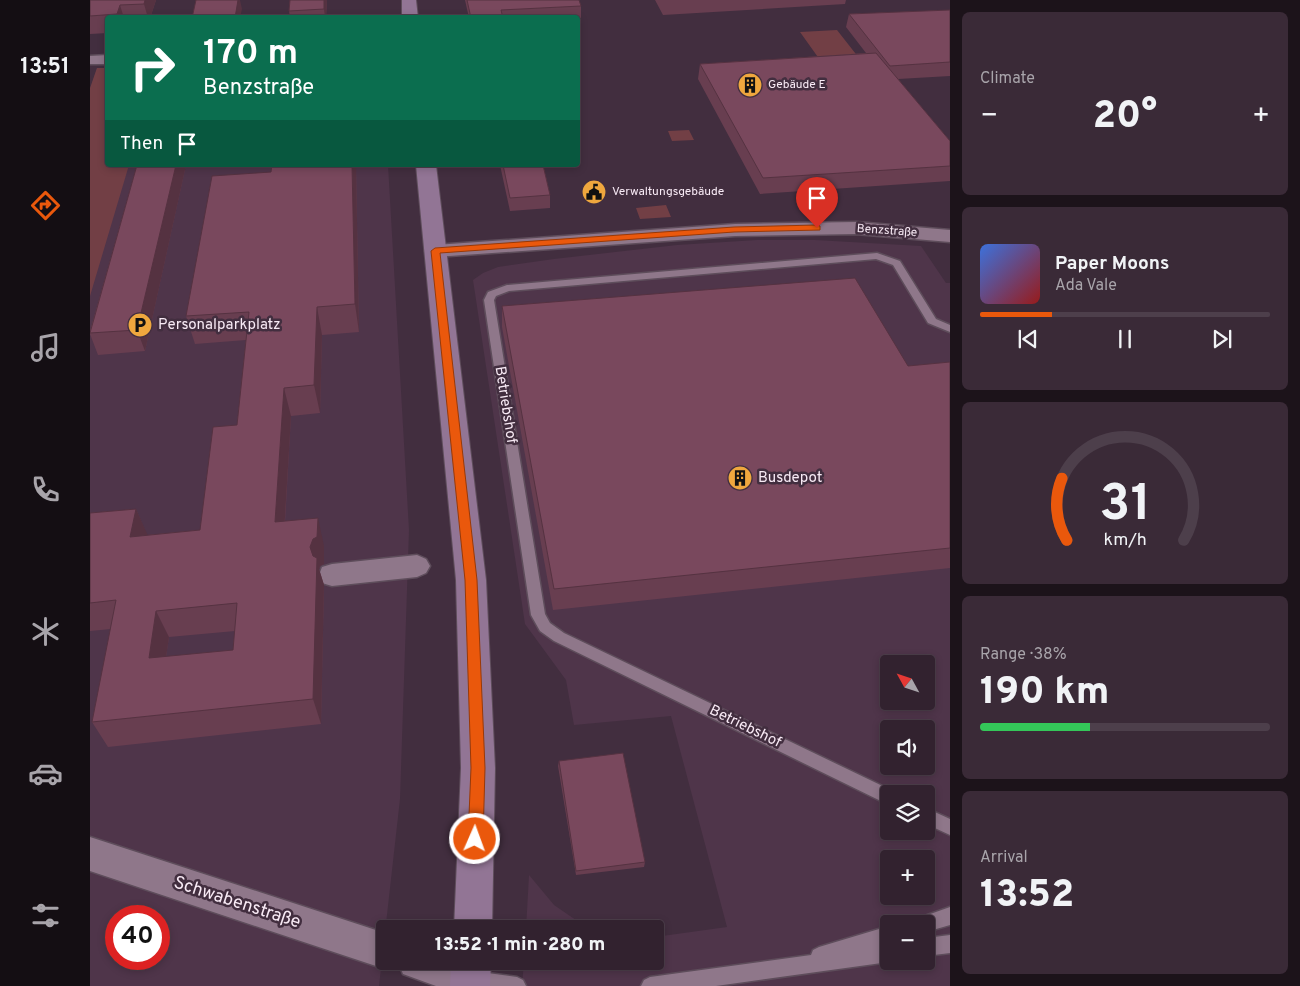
<!DOCTYPE html>
<html lang="en">
<head>
<meta charset="utf-8">
<style>
	body { margin:0; font-family:Overpass,sans-serif; background:#3a2a37; color:#f1f3f6; height:100vh; display:flex; flex-direction:column; font-size:19px; white-space:nowrap }
	* { box-sizing:border-box; margin:0 }
	p { font-size:16px; color:#a8a4aa }
	.icon { flex:none; width:28px; height:28px; fill:none; stroke:currentColor; stroke-width:2; stroke-linecap:round; stroke-linejoin:round }
	.map { position:relative; flex:1; overflow:hidden }
	.drawer { display:flex; flex-direction:column; gap:12px; padding:12px; background:#1c131a; width:350px }
	.drawer>* { flex:none }
	.hud { position:absolute; left:15px; top:15px; width:475px; height:152px; border-radius:5px; box-shadow:0 2px 8px #0003,0 0 0 1px #4d3f4b; background:#0b6e4f; color:#fff; overflow:hidden }
	.needle { width:32px; rotate:310deg }
	.tools { position:absolute; left:790px; top:655px; display:grid; gap:10px }
	.tools a { display:grid; place-items:center; width:55px; height:55px; border-radius:5px; background:#32222f; box-shadow:0 2px 8px #0003,0 0 0 1px #4d3f4b; font-size:25px }
	.speed { position:absolute; left:15px; top:905px; display:flex; gap:10px; font-size:25px; font-weight:700; text-align:center }
	.speed>* { display:grid; place-content:center; width:65px; height:65px; border-radius:50%; background:#32222f; box-shadow:0 2px 8px #0003,0 0 0 1px #4d3f4b; line-height:1 }
	.speed .limit { border:8px solid #d22; background:#fff; color:#111 }
	.pin { position:absolute; display:grid; place-items:center; width:42px; height:42px; color:#fff; margin:-51px -21px; border-radius:50% 50% 50% 0; rotate:-45deg; box-shadow:0 0 5px #0007 }
	.pin .icon { rotate:45deg }
	.me { position:absolute; width:55px; margin:-28px; rotate:2deg; stroke-linejoin:round; filter:drop-shadow(0 0 4px #0008) }
	.turn { display:flex; align-items:center; gap:18px; height:105px; padding:0 15px; font-size:22px }
	.turn .icon { width:65px; height:65px; stroke-width:2.5 }
	.turn b { display:block; font-size:35px; line-height:42px }
	.then { display:flex; align-items:center; height:48px; padding:0 15px; background:#0003; gap:10px; font-size:19px }
	.big { font-size:38px; font-weight:800; line-height:1.1 }
	.drawer .widget { flex:1; display:flex; flex-direction:column; justify-content:center; gap:8px; min-width:0; padding:0 18px; border-radius:8px; background:#3a2a37 }
	.drawer .dial { align-items:center; gap:0 }
	.dial svg { height:130px; overflow:visible; fill:none; stroke:#4d3f4b; stroke-width:7; stroke-linecap:round; text-anchor:middle }
	.dial text { fill:#f1f3f6; stroke:none }
	.song { display:flex; align-items:center; gap:15px }
	.cover { width:60px; height:60px; border-radius:8px; background:linear-gradient(135deg,hsl(220 70% 55%),hsl(0 70% 35%)) }
	.played { height:5px; border-radius:2px; background:linear-gradient(90deg,#ea580c 25%,#4d3f4b 25%) }
	.keys { display:flex; justify-content:space-around; direction:ltr }
	.heat { display:flex; justify-content:space-between; align-items:center; font-size:28px; direction:ltr }
	.charge { height:8px; border-radius:4px; background:linear-gradient(90deg,#34c759 38%,#4d3f4b 0) }
	.trip { position:absolute; left:286px; top:920px; width:288px; height:50px; border-radius:5px; background:#32222f; box-shadow:0 2px 8px #0003,0 0 0 1px #4d3f4b; font-weight:800; line-height:50px; text-align:center }
	main { display:flex; flex:1; min-height:0 }
	.tab-bar { display:flex; flex-direction:column; width:90px; justify-content:space-around; align-items:center; background:#140e13; color:#a8a4aa }
	.tab-bar .icon { width:35px; height:35px }
	.tab-bar .selected { color:#ea580c }
	.tab-bar b { font-size:22px; color:#f1f3f6 }
	.map>svg:first-child { display:block }
	.built { fill:#4f354a; fill-rule:evenodd }
	.green { fill:#723f45 }
	.lines { fill:none; stroke-linecap:round; stroke-linejoin:round }
	.lane-casing { stroke:#5e4d5b; stroke-width:3 }
	.street-casing { stroke:#5e4d5b; stroke-width:3 }
	.secondary-casing { stroke:#5e4d5b; stroke-width:2 }
	.lane { fill:#8f778a; fill-rule:evenodd }
	.street { fill:#8f778a; fill-rule:evenodd }
	.secondary { fill:#927595; fill-rule:evenodd }
	.wall { fill:#683e50; fill-rule:evenodd }
	.shaded-wall { fill:#553241 }
	.building { fill:#79485d; stroke:#553241; fill-rule:evenodd }
	.route { fill:#ea580c; stroke:#983908 }
	.labels { text-anchor:middle; dominant-baseline:central; stroke-width:5; stroke-linejoin:round; paint-order:stroke }
	.far-poi-label { font-size:12px; fill:#f8eaf5; stroke:#422e3f; text-anchor:start }
	.far-street-label { font-size:12px; fill:#f8eaf5; stroke:#422e3f }
	.poi-label { font-size:15px; fill:#f8eaf5; stroke:#422e3f; text-anchor:start }
	.street-label { font-size:15px; fill:#f8eaf5; stroke:#422e3f }
	.near-street-label { font-size:18px; fill:#f8eaf5; stroke:#422e3f }
</style>
</head>
<body>
<main>
<nav class="tab-bar">
<b>13:51</b>
<svg class="icon selected" aria-label="directions" viewBox="0 0 24 24"><path d="M12 3l9 9-9 9-9-9zM9 14v-3h6M13 9l2 2-2 2"/></svg>
<svg class="icon" aria-label="music" viewBox="0 0 24 24"><path d="M9 18V5l10-2v13"/><circle cx="6" cy="18" r="3"/><circle cx="16" cy="16" r="3"/></svg>
<svg class="icon" aria-label="phone" viewBox="0 0 24 24"><path d="M5 4h4l2 5-3 2q2 4 5 5l2-3 5 2v4C11 20 4 13 5 4z"/></svg>
<svg class="icon" aria-label="climate" viewBox="0 0 24 24"><path d="M12 3v18M4 7l16 10M4 17L20 7"/></svg>
<svg class="icon" aria-label="car" viewBox="0 0 24 24"><path d="M5 17H2v-5l4-1 3-4h7l3 4 3 1v5h-3M9 17h6M6 11h13"/><circle cx="7" cy="17" r="2"/><circle cx="17" cy="17" r="2"/></svg>
<svg class="icon" aria-label="filters" viewBox="0 0 24 24"><path d="M4 7h16M4 17h16"/><circle cx="9" cy="7" r="2"/><circle cx="15" cy="17" r="2"/></svg>
</nav>
<div class="map">
<svg width="860" height="986" viewBox="0 0 860 986">
	<rect width="100%" height="100%" fill="#422e3f"/>
	<path class="built" d="M7,68H17L18,165H298L319,530L310,799L289,986H0V90ZM26,916H69V959H26Z
		M667,240H725L831,246L856,283H860V986H432L434,961H565V937L637,927L581,716L484,725L476,680L435,624L383,280L393,273L408,267L464,259L587,245ZM799,664H836V701H799ZM799,729H836V766H799ZM799,794H836V831H799ZM799,859H836V896H799ZM799,924H836V961H799Z
		M439,875L464,905L499,929H436Z"/>
	<path class="green" d="M747,30L769,58L730,60L710,32Z
		M7,68H17L18,165H39L0,296V88Z
		M599,130L604,140L582,141L578,131Z
		M576,205L581,217L550,219L546,208Z"/>
	<g class="lines">
		<defs>
			<path id="lane" d="M787,253L810,261L846,319L860,325V332L838,323L803,265L786,259L419,291L406,296L404,300L455,614L460,623L474,633L805,792L806,794H799V805L464,641L450,631L441,615L394,300L398,292L417,285Z
				M836,808L860,819V835L836,824Z
				M860,907V925L836,932V924H826L829,918Z
				M799,926V961H801L799,962L626,986H551L554,980L560,977L721,955L723,950L729,947Z
				M860,935V953L836,956V938Z
				M383,971L427,977L433,980L436,986H376L374,980L377,974Z"/>
			<path id="street" d="M18,55V64H0V56Z
				M766,222L860,230V242L766,234L645,236L345,257L338,255L335,251L338,247L345,245L645,224Z
				M327,555L336,559L340,566L336,573L327,577L242,586L232,583L229,575L232,567L242,564Z
				M0,837L295,933V961H379L394,967L399,980L397,986H346L313,974L308,962L295,969L0,871Z"/>
			<path id="secondary" d="M312,0H326L328,18H312Z
				M326,165H346L396,580L405,768L402,929H364L371,768L366,580Z
				M361,961H401L400,986H360Z"/>
		</defs>
		<use href="#lane" class="lane-casing"/>
		<use href="#street" class="street-casing"/>
		<use href="#secondary" class="secondary-casing"/>
		<use href="#lane" class="lane"/>
		<use href="#street" class="street"/>
		<use href="#secondary" class="secondary"/>
	</g>
	<path class="wall" d="M0,0H66L60,18H18V33L0,34Z
		M200,0H237L236,18H200L199,11Z
		M375,0H489L491,6V18H379Z
		M565,0H756L755,4L573,15Z
		M860,10V76L808,79L860,141V181L670,194L608,79L610,64L776,53L756,27L759,14Z
		M47,165H96L55,351L8,355L0,334V331Z
		M182,165H266L269,332L232,335L230,413L201,416L195,522L234,546V564L230,566L229,569L234,585L231,724L18,747L2,722L21,629L0,631V513L46,509L57,535L110,530L147,425L156,340L105,344L96,316L181,172ZM145,631L143,650L76,657L79,637Z
		M410,165H453L460,195V208L420,211Z
		M412,306L818,366L860,362V568L463,610L412,327Z
		M469,761L555,862L554,867L486,875L468,766Z"/>
	<path class="shaded-wall" d="M55,0H66L60,18H58L54,4Z
		M148,0H150L152,9L150,18H145Z
		M234,0H237L236,18H235L234,9Z
		M30,5L34,18H28L27,14Z
		M86,165H96L55,351L47,330Z
		M262,165H266L269,332L265,304Z
		M227,307L232,335L230,413L224,385Z
		M194,388L201,416L193,550L185,522Z
		M46,509L58,536L40,537Z
		M228,518L234,546V564L230,566L229,569L234,585L231,724L223,699L220,547L223,539Z
		M66,611L79,637L72,684L59,658Z"/>
	<path class="building" d="M0,0H55L54,4L30,5L27,14L0,16Z
		M106,0H148L145,18H102Z
		M200,0H234V9L199,11Z
		M377,0H489L491,6L411,10L413,18H381Z
		M860,10V62L800,66L759,14Z
		M786,53L860,141V166L673,178L610,64Z
		M47,165H86L47,330L0,333Z
		M182,165H262L265,304L227,307L224,385L194,388L185,522L228,518L227,537L223,539L220,547L223,556L227,558L223,699L2,722L26,600L0,603V513L46,509L40,537L110,530L123,427L147,425L159,312L96,316L122,176L181,172ZM147,603L143,650L59,658L66,611Z
		M413,165H453L460,195L420,198Z
		M765,278L818,366L860,362V548L464,589L412,306Z
		M533,753L555,862L486,871L469,761Z"/>
	<path class="route" d="M727,225L730,226V230L644,232L350,253L387,580L395,768L393,839L391,844L385,847L380,844L378,839L381,768L375,580L341,251L345,248L644,227Z"/>
	<defs>
		<symbol id="building-disc" viewBox="-11 -11 22 22"><circle r="9.5" fill="#efa73e" stroke="#422e3f"/><path d="M-4-6H4V6H1V3H-1V6H-4ZM-2.5-4.3h1.7v1.8h-1.7ZM.8-4.3h1.7v1.8H.8ZM-2.5-1h1.7V.8h-1.7ZM.8-1h1.7V.8H.8Z" fill="#111"/></symbol>
		<symbol id="civic-disc" viewBox="-11 -11 22 22"><circle r="9.5" fill="#efa73e" stroke="#422e3f"/><path d="M-.6-6.5H3V-4.5H.6V-3L4-1V1h2V6H-6V1h2V-1L-.6-3ZM-1.2 2.5V6h2.4V2.5Z" fill="#111"/></symbol>
		<symbol id="parking-disc" viewBox="-11 -11 22 22"><circle r="9.5" fill="#efa73e" stroke="#422e3f"/><path d="M-3.5-5.5H1a3.5 3.5 0 0 1 0 7H-1V5.5H-3.5ZM-1-3.4V-.6H.8a1.4 1.4 0 0 0 0-2.8Z" fill="#111"/></symbol>
	</defs>
	<g fill-rule="evenodd">
		<use href="#building-disc" x="646" y="71" width="28" height="28"/>
		<use href="#civic-disc" x="490" y="178" width="28" height="28"/>
		<use href="#parking-disc" x="36" y="311" width="28" height="28"/>
		<use href="#building-disc" x="636" y="464" width="28" height="28"/>
	</g>
	<g class="labels">
		<g class="far-poi-label">
			<text x="678" y="85">Gebäude E</text>
			<text x="522" y="192">Verwaltungsgebäude</text>
		</g>
		<g class="far-street-label">
			<text transform="translate(797 231) rotate(4)">Benzstraße</text>
		</g>
		<g class="poi-label">
			<text x="68" y="325">Personalparkplatz</text>
			<text x="668" y="478">Busdepot</text>
		</g>
		<g class="street-label">
			<text transform="translate(415 405) rotate(81)">Betriebshof</text>
			<text transform="translate(655 727) rotate(26)">Betriebshof</text>
		</g>
		<g class="near-street-label">
			<text transform="translate(147 903) rotate(18)">Schwabenstraße</text>
		</g>
	</g>
</svg>
<div class="tools">
<a><svg class="needle" viewBox="-14 -14 28 28"><path d="M0-13l5 13h-10z" fill="#e53935"/><path d="M0 13l5-13h-10z" fill="#a8a4aa"/></svg></a>
<a><svg class="icon" aria-label="sound" viewBox="0 0 24 24"><path d="M4 9h4l5-4v14l-5-4H4zM17 9q2 3 0 6"/></svg></a>
<a><svg class="icon" aria-label="layers" viewBox="0 0 24 24"><path d="M12 4l9 5-9 5-9-5zM3 14l9 5 9-5"/></svg></a>
<a>+</a>
<a>−</a>
</div>
<div class="speed"><div class="limit">40</div></div>
<div class="pin" style="left:727px;top:228px;background:#d93025"><svg class="icon" aria-label="arrive" viewBox="0 0 24 24"><path d="M6 21V4h12l-3 4 3 4H6"/></svg></div>
<svg class="me" style="left:385px;top:839px" viewBox="-20 -20 40 40"><circle r="17" fill="#ea580c" stroke="#fff" stroke-width="3"/><path d="M0-11L8 9 0 5-8 9z" fill="#fff"/></svg>
<div class="trip">13:52 · 1 min · 280 m</div>
<div class="hud">
<div class="turn"><svg class="icon" aria-label="right" viewBox="0 0 24 24"><path d="M7 20v-9h11M14 6l5 5-5 5"/></svg><div><b>170 m</b>Benzstraße</div></div>
<div class="then">Then<svg class="icon" aria-label="arrive" viewBox="0 0 24 24"><path d="M6 21V4h12l-3 4 3 4H6"/></svg></div>
</div>
</div>
<section class="drawer">
<div class="widget"><p>Climate</p>
<div class="heat"><a>−</a><b class="big">20°</b><a>+</a></div>
</div>
<div class="widget">
<div class="song"><i class="cover"></i><div><b>Paper Moons</b><p>Ada Vale</p></div></div>
<div class="played"></div>
<div class="keys"><svg class="icon" aria-label="previous" viewBox="0 0 24 24"><path d="M18 5L8 12l10 7zM5 5v14"/></svg><svg class="icon" aria-label="pause" viewBox="0 0 24 24"><path d="M8 5v14M16 5v14"/></svg><svg class="icon" aria-label="next" viewBox="0 0 24 24"><path d="M6 5l10 7-10 7zM19 5v14"/></svg></div>
</div>
<div class="widget dial"><svg viewBox="0 0 100 80">
<path d="M14 69A42 42 0 1 1 86 69"/>
<path d="M14 69A42 42 0 0 1 11 31" stroke="#ea580c"/>
<text x="50" y="56" font-size="32" font-weight="700">31</text>
<text x="50" y="72" font-size="11">km/h</text>
</svg></div>
<div class="widget"><p>Range · 38%</p><b class="big">190 km</b><div class="charge"></div></div>
<div class="widget"><p>Arrival</p><b class="big">13:52</b></div>
</section>
</main>
</body>
</html>
